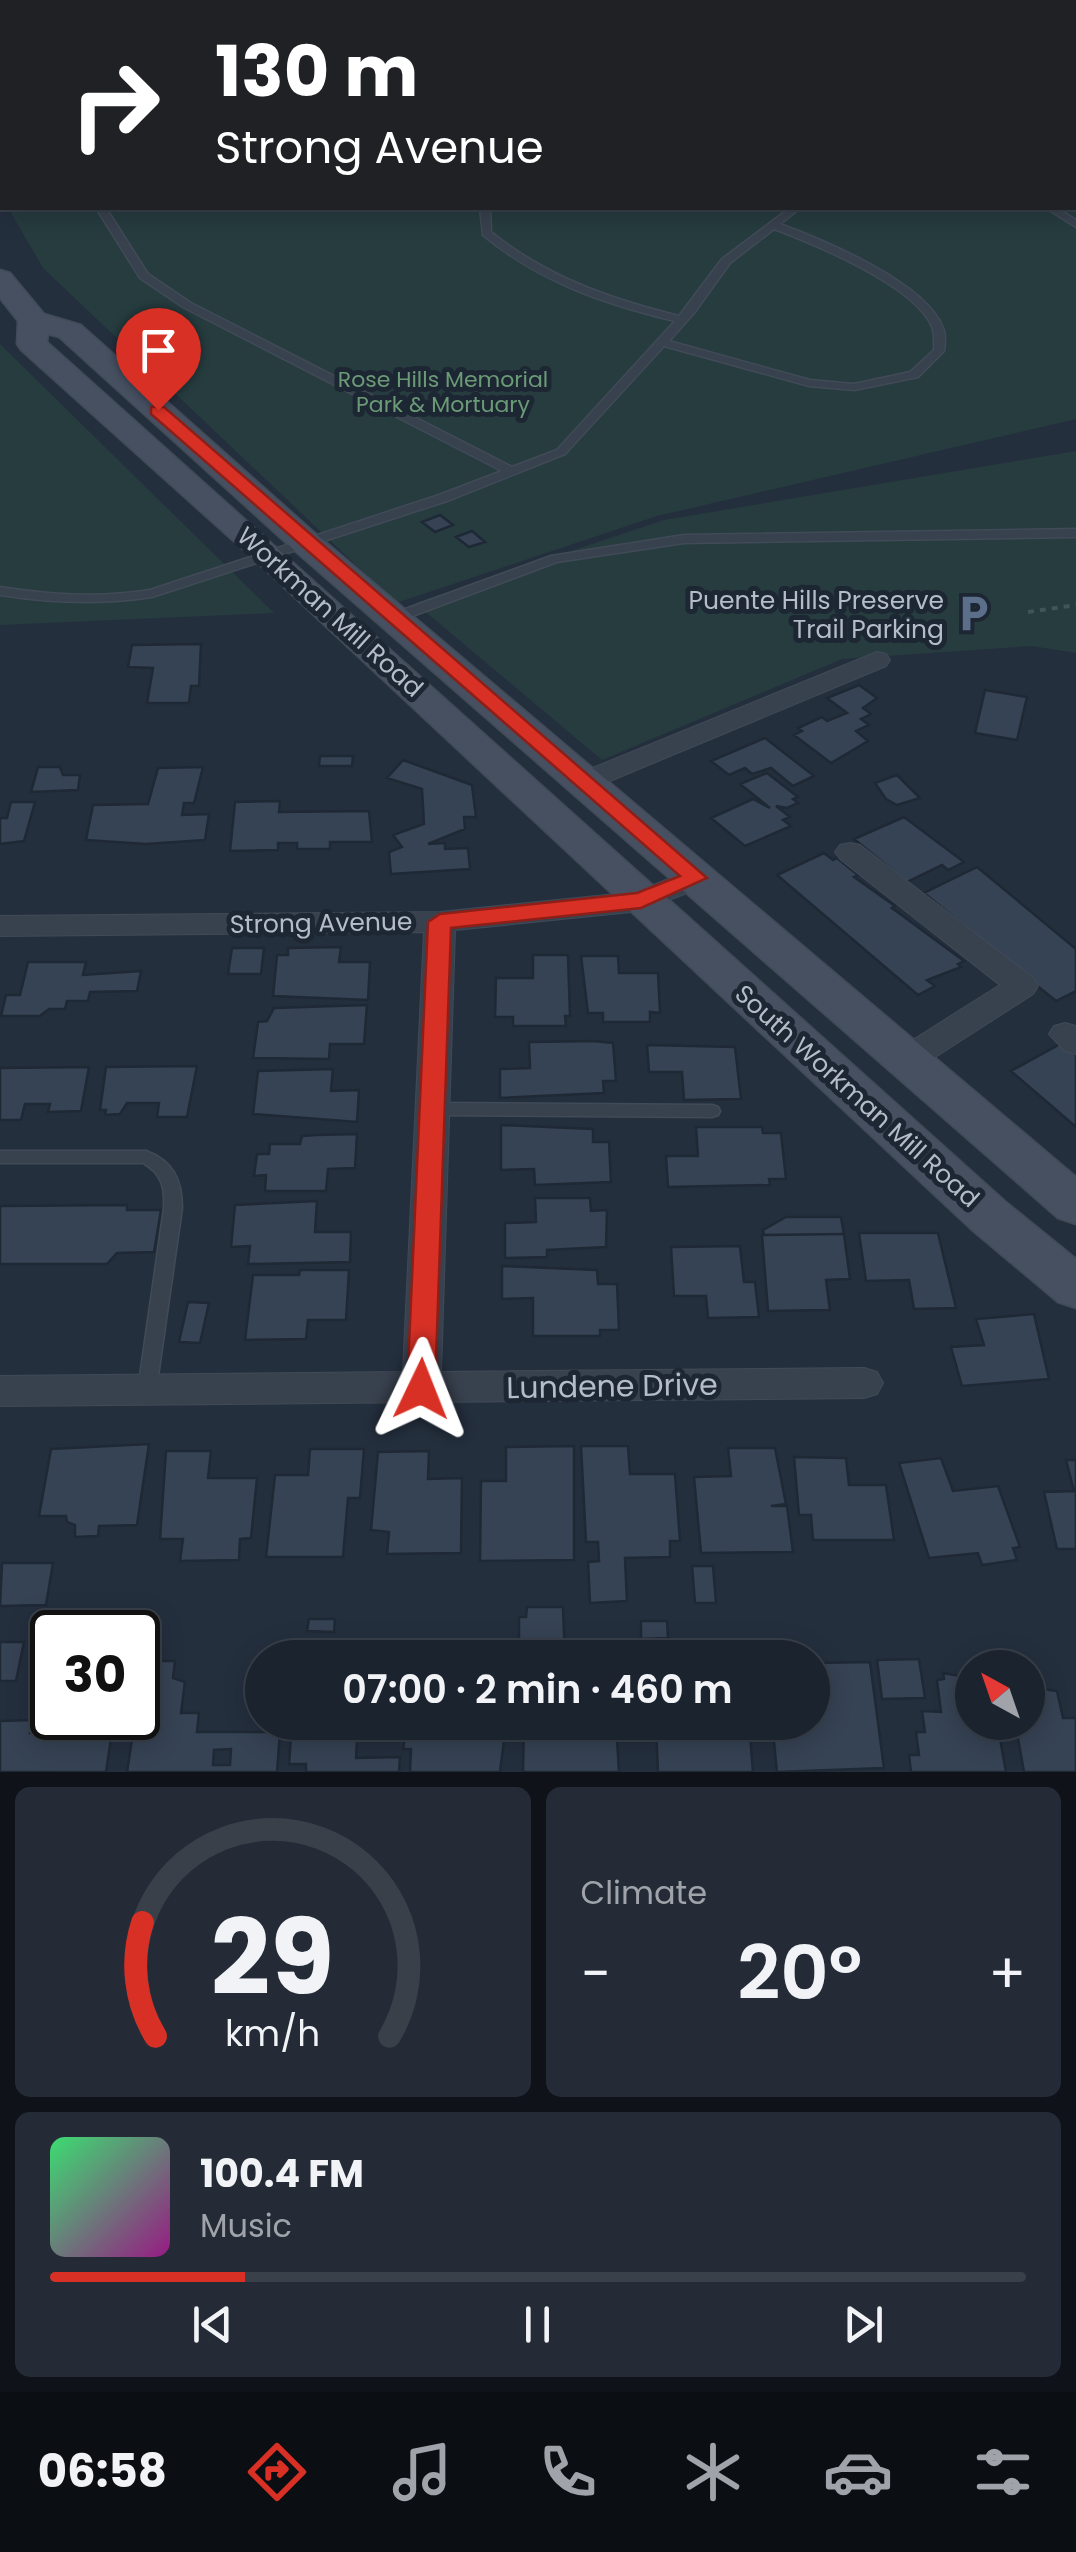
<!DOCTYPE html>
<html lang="en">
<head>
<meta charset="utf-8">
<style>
	body { margin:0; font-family:Poppins,sans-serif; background:#242b36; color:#f1f3f6; height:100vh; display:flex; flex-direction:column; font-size:38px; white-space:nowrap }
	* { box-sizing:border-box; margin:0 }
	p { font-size:32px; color:#a0a4aa }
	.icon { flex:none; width:55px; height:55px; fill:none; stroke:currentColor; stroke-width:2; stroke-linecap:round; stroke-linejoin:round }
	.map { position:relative; height:1772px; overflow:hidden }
	.panel { display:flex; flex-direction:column; gap:15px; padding:15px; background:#0f1319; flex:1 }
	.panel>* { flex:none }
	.hud { position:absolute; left:0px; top:0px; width:1078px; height:210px; box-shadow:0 5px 25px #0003,0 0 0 2px #39404a; background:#202124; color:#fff; overflow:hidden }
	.needle { width:65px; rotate:320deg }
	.controls { position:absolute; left:955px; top:1650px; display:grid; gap:20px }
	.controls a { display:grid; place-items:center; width:90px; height:90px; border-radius:50%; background:#1b232e; box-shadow:0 5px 25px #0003,0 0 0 2px #39404a; font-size:50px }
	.speed { position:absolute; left:30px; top:1610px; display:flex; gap:20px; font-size:50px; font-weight:700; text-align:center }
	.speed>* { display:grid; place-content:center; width:130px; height:130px; border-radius:50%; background:#1b232e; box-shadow:0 5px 25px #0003,0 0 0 2px #39404a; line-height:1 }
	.speed .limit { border:5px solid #111; border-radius:15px; background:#fff; color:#111 }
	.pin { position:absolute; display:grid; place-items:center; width:85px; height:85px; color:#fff; margin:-102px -42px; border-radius:50% 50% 50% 0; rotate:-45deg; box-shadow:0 0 10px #0007 }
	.pin .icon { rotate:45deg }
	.me { position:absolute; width:110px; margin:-55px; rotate:2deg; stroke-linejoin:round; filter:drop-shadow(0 0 8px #0008) }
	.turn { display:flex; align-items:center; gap:35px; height:210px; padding:0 50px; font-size:45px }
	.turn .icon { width:130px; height:130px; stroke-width:2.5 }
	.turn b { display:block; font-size:70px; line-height:85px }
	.big { font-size:75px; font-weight:600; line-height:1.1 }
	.panel .widget { flex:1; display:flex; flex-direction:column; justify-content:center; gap:15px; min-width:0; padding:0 35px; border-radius:15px; background:#242b36 }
	.panel .dial { align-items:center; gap:0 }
	.dial svg { height:260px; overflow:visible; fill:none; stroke:#39404a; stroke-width:7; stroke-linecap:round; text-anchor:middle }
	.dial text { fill:#f1f3f6; stroke:none }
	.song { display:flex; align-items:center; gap:30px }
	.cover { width:120px; height:120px; border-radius:15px; background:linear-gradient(135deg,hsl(140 70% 55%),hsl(310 70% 35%)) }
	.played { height:10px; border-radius:5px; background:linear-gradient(90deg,#d93025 20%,#39404a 20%) }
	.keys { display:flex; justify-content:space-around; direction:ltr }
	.heat { display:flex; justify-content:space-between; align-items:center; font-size:55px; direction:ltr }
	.panel .tiles { flex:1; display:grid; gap:15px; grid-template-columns:1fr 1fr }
	.widget:last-child { grid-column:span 2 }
	.trip { position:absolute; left:245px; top:1640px; width:585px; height:100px; border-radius:50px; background:#1b232e; box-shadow:0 5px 25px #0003,0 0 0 2px #39404a; font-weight:600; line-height:100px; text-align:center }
	.menu { display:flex; height:160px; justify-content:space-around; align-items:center; background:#0b0e12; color:#a0a4aa }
	.menu .icon { width:70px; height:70px }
	.menu .on { color:#d93025 }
	.menu b { font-size:45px; color:#f1f3f6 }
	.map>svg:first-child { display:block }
	.green { fill:#263c3f }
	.building { fill:#364354; stroke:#1f2835; stroke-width:2.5; fill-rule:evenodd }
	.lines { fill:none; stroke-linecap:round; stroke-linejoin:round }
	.service-casing { stroke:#414a57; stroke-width:3 }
	.minor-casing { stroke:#414a57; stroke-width:2 }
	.secondary-casing { stroke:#414a57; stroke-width:3 }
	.path { stroke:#3f5557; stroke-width:4; stroke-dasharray:6 6; stroke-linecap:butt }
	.service { fill:#38414e; fill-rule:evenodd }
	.minor { fill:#38414e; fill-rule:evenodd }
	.secondary { fill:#465061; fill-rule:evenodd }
	.route { fill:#d93025; stroke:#8d1f18; stroke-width:2.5 }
	.labels { text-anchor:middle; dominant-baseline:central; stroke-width:10; stroke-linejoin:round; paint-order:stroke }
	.far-park-label { font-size:22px; fill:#6b9a76; stroke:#1d2633 }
	.poi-label { font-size:25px; fill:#b4bcc9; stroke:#1d2633; text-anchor:end }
	.street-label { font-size:25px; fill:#b4bcc9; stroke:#1d2633 }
	.near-street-label { font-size:30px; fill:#b4bcc9; stroke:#1d2633 }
</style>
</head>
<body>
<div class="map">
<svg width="1076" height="1772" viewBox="0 0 1076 1772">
	<rect width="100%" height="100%" fill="#242f3e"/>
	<path class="green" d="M0,0H1076V419L657,516L396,603L43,268L8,208H1075V2H2V199Z
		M0,344L274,613L0,625Z
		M1076,451V653L1031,646L842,659L602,760L415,603L664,520Z"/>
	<path class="building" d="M440,515L453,525L435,532L422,522Z
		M472,531L485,542L469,547L456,537Z
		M201,644L199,686H191L189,703H147L153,668L128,667L132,645Z
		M859,685L877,698L863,708L871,714L861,719L869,725L856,731L868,741L831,763L794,735L802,731L798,728L822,717L827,721L847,713L827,698Z
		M985,690L1027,697L1017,740L975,733Z
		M765,738L814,776L793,786L771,768L752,774L745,768L729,775L711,761Z
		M320,756H353L352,766H319Z
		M403,760L472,785L476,817H464L465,829L428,844L445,843V849L468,848L470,869L391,874L389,852L402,847L393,835L424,824L422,789L387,778Z
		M38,767H60L63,775H80L78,790L31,792Z
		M203,767L194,803H184L182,815L209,814L205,840L146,844L86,840L93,805L148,804L158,768Z
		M767,773L798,797L793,799L798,803L787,808L776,806L790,817L783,820L791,826L745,846L711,818L753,799L770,808L740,784Z
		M897,775L920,798L897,805L886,799L875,783Z
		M280,801L279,812L369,811L372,842H330V849H297V843H278V850L230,851L235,802Z
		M11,802H35L24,841L0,844V818H7Z
		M904,817L964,862L948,870L942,865L907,882L854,839Z
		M824,853L833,860L837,858L858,875L854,877L895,906L892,908L964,961L958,964L961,967L927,980L935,986L918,995L777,875Z
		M977,867L1076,949V991L1056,1001L924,893Z
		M341,947L339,962H370L368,1000L273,996L277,955H288V948Z
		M232,948H264L261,974H228Z
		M533,955H568L570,1016H565L566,1026H513V1017H495L496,978H533Z
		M581,956H618L619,973H658L660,1013L650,1012V1022H603V1013H588Z
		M28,962H86L83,975L141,971L137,991L90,992L88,1001H67L65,1009H49L40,1016H1L6,995H20Z
		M367,1005L364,1044H330L329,1059L253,1058L258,1022L267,1021L274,1008Z
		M594,1041L613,1043L616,1081H603L604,1093L500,1098V1069L530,1068L529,1042Z
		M1062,1043L1076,1054V1127L1011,1071Z
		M647,1045L735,1047L741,1099L684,1100L682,1072H649Z
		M197,1066L187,1117H157L159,1103H127L120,1114L105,1115L106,1110H100L106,1067Z
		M89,1067L81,1111L48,1112L50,1104H25L21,1120H0V1068Z
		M333,1069L331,1091L359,1090L357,1122L253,1114L258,1071Z
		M501,1125L593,1129V1142H609L611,1182L535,1185L534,1169L501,1170Z
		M696,1127H762L763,1133H781L786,1179H769L770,1185L668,1187L666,1156H698Z
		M357,1134L355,1168L328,1169L326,1191H265L266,1175L254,1176L257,1154H269L270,1144H300L302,1136L316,1135Z
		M535,1198H590L591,1211L607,1210L606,1247L547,1250V1257L505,1258V1223L536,1222Z
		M317,1201L315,1232H351L350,1262L248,1264L250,1246L231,1247L235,1205Z
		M127,1205V1210H161L154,1252L117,1253L107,1264H0V1206Z
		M786,1217H841L844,1234L764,1235L763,1230Z
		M859,1233H938L956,1308L914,1309L909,1280L866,1281Z
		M844,1234L850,1279L826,1280L830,1310L768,1311L762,1235Z
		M740,1246L744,1282H755L759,1317L708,1318L706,1296H674L671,1247Z
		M502,1266L597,1270L598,1284H617L619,1330H600V1336H533V1298L502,1299Z
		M300,1270H349L346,1320H308L306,1339L245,1340L253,1275H299Z
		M188,1302L209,1303L200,1343L179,1342Z
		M1034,1314L1049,1379L962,1386L951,1347L984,1345L976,1319Z
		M149,1444L137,1525L99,1526L98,1536L75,1537V1525L67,1522L66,1516H39L51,1449Z
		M574,1446V1560L480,1561L481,1481H506V1447Z
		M581,1446H628L630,1474H675L680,1541H670V1557L625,1558L627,1601L590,1603L588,1562L599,1561L598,1542H586Z
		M728,1448H775L786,1504L771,1506H787L793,1552L701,1553L694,1477L731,1476Z
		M310,1449H364L360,1498H348L343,1557H266L275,1475H308Z
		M166,1451H211L208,1478H257L251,1538L240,1539L239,1560L180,1561L183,1539H160Z
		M429,1451L428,1479L462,1478L461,1553L387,1554L389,1532L371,1530L378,1452Z
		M794,1457L846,1458L849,1485H886L894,1540H813L811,1515H799Z
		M941,1458L953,1491L998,1486L1020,1547L1013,1548L1017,1560L982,1565L978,1553L929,1558L899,1463Z
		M1066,1460H1076V1549H1057L1044,1492L1074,1491Z
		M2,1563H53L46,1605L0,1606Z
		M692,1566H713L716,1603H695Z
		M527,1607H563L565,1658H519V1617H526Z
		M309,1619H335L334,1632L307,1631Z
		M641,1621H667L668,1638L641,1639Z
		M662,1640L663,1648L672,1649L673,1658H633L632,1648H642V1641Z
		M0,1642H24L16,1681H0Z
		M351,1646V1658H298L299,1647Z
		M919,1659L925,1698L882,1699L877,1660Z
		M139,1661H175L173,1678L185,1682L181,1713H199L197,1732H280L277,1772H127L132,1739L127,1724L128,1718H138ZM231,1749L230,1765H213L214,1750Z
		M870,1662L884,1768L777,1772L772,1722H812V1663Z
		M943,1673L972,1678V1722H997L1006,1772H911L909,1755H919L916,1732H925L922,1711L941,1712L937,1680L944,1679Z
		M1028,1687L1057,1691L1063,1718H1076V1772H1024L1015,1722H1028Z
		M32,1720L30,1733H74L75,1728L94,1727L93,1733L112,1732L106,1772H0V1721Z
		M292,1722H384L358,1724L356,1758L400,1757L399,1772H306V1764H289Z
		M408,1722H472L482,1724V1733H505L500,1772H410L411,1749H403Z
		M524,1722H616L619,1772H523Z
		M704,1722H749L753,1772H658L656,1728H704Z"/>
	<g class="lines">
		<defs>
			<path id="service" d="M49,0H73L68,2H47Z
				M309,0H328L323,2H307Z
				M467,0H475V2H467Z
				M570,0H595L590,2H568Z
				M620,0H628V2H620Z
				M735,0H744L746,2H737Z
				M771,0H780L778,2H770Z
				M923,0H932L933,2H925Z
				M2,162V168L0,169V163Z
				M96,208H106L148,274L191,303L512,467L557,450L675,321C604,304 540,282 483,235L480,208H490L491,232C547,277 610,299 679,316L722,259L790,208H800L780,224C823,240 926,282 943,328C946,335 945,344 944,351L918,377L854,390L809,386L664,346L565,454L447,501L152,597C101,605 51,603 0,595V587C51,595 99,598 150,590L439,495L502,471L183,307L140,278ZM774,229C814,244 916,286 932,327C935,334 934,343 934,350L910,372L854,384L810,380L669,341L694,313L730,263Z
				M1046,208H1057L1076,220V227Z
				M1076,529V537L684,543L557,562L399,621H389L388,618L389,615L551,556L684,535Z
				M432,1103L712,1105L718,1107L720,1111L718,1115L712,1117L432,1115L426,1113L424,1109L426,1105Z
				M0,1151H146C173,1161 182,1180 182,1208L156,1390L154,1395L147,1398L140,1395L138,1390L164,1208C165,1187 162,1174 143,1163H0Z"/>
			<path id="minor" d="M877,652L886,654L890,660L886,666L593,788L583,791L569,782L573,776Z
				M850,843L860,845L1033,978L1038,986L1033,994L918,1068H894L890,1060L894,1052L1000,985L840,859L835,852L840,845Z
				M696,868L707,871L711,878L707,885L641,911L455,930L441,1372L864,1368L877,1372L883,1383L877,1394L864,1398L0,1406V1376L403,1372L424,932L0,936V916L440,912L636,892Z
				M1065,1023L1076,1026V1054L1065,1051L1049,1034L1054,1026Z"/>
			<path id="secondary" d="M0,270L10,273L44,314L81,325L317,535L1076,1177V1224L1058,1218L293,549L59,337L48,334L47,342L1007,1203L1076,1259V1308L1058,1302L971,1229L257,562L21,350L17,344L18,321L0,298Z"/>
		</defs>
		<use href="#service" class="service-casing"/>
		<use href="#minor" class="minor-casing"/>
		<use href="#secondary" class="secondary-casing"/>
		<path class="path" d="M1028,612L1076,605"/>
		<use href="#service" class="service"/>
		<use href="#minor" class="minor"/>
		<use href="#secondary" class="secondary"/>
	</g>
	<path class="route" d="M151,407H164L707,878L641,908L451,928L435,1389L431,1397H411L407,1389L428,922L440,914L637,893L680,876L151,414Z"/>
	<defs>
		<symbol id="parking-bare" viewBox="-9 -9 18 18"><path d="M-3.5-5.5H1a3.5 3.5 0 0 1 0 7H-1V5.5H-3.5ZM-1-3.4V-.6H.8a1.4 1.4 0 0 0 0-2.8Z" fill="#5c6f8a" stroke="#1d2633" stroke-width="2.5" paint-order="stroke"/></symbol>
	</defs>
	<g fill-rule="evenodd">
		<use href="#parking-bare" x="946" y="586" width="55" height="55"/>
	</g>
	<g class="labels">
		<g class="far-park-label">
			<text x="443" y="379">Rose Hills Memorial<tspan x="443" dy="25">Park &amp; Mortuary</tspan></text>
		</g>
		<g class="poi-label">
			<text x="944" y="600">Puente Hills Preserve<tspan x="944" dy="29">Trail Parking</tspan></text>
		</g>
		<g class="street-label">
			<text transform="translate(330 612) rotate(42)">Workman Mill Road</text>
			<text transform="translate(321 923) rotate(-1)">Strong Avenue</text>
			<text transform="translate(857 1096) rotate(42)">South Workman Mill Road</text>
		</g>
		<g class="near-street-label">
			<text transform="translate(612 1386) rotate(-1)">Lundene Drive</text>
		</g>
	</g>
</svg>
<div class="controls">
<a><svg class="needle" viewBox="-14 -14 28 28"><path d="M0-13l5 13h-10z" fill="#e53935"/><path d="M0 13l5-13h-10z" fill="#a0a4aa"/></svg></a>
</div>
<div class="speed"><div class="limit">30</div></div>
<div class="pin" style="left:158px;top:410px;background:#d93025"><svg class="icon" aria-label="arrive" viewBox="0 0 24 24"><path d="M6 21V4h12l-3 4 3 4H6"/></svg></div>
<svg class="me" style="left:421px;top:1389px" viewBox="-20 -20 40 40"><path d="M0-17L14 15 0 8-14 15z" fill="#d93025" stroke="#fff" stroke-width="4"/></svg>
<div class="trip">07:00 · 2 min · 460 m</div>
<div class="hud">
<div class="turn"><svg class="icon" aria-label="right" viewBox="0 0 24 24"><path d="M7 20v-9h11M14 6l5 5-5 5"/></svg><div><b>130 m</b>Strong Avenue</div></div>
</div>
</div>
<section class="panel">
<div class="tiles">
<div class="widget dial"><svg viewBox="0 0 100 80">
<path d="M14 69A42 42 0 1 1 86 69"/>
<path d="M14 69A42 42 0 0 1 10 34" stroke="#d93025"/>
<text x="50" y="56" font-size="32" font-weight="700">29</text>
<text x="50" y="72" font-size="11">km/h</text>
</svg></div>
<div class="widget"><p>Climate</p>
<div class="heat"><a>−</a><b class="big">20°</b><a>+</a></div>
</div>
<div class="widget">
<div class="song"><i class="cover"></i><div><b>100.4 FM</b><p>Music</p></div></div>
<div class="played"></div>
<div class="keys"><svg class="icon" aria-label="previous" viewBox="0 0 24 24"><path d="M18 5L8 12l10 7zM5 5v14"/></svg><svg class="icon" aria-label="pause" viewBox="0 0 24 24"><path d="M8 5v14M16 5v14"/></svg><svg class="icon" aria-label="next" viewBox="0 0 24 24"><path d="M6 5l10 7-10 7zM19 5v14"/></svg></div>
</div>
</div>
</section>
<nav class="menu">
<b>06:58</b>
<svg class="icon on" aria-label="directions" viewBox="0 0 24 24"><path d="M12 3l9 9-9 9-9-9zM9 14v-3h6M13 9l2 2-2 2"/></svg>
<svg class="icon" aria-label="music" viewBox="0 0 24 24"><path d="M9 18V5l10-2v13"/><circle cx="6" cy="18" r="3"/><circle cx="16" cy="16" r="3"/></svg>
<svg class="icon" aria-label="phone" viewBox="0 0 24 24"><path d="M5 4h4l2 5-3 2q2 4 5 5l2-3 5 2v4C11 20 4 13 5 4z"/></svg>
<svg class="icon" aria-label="climate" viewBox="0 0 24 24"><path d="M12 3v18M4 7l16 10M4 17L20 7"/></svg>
<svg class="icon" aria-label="car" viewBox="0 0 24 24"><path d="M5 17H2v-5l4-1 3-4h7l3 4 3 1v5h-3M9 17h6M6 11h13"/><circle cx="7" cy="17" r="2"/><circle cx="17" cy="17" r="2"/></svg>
<svg class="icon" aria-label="filters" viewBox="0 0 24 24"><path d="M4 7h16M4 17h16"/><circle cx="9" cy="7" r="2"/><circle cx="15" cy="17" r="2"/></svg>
</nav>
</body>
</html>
